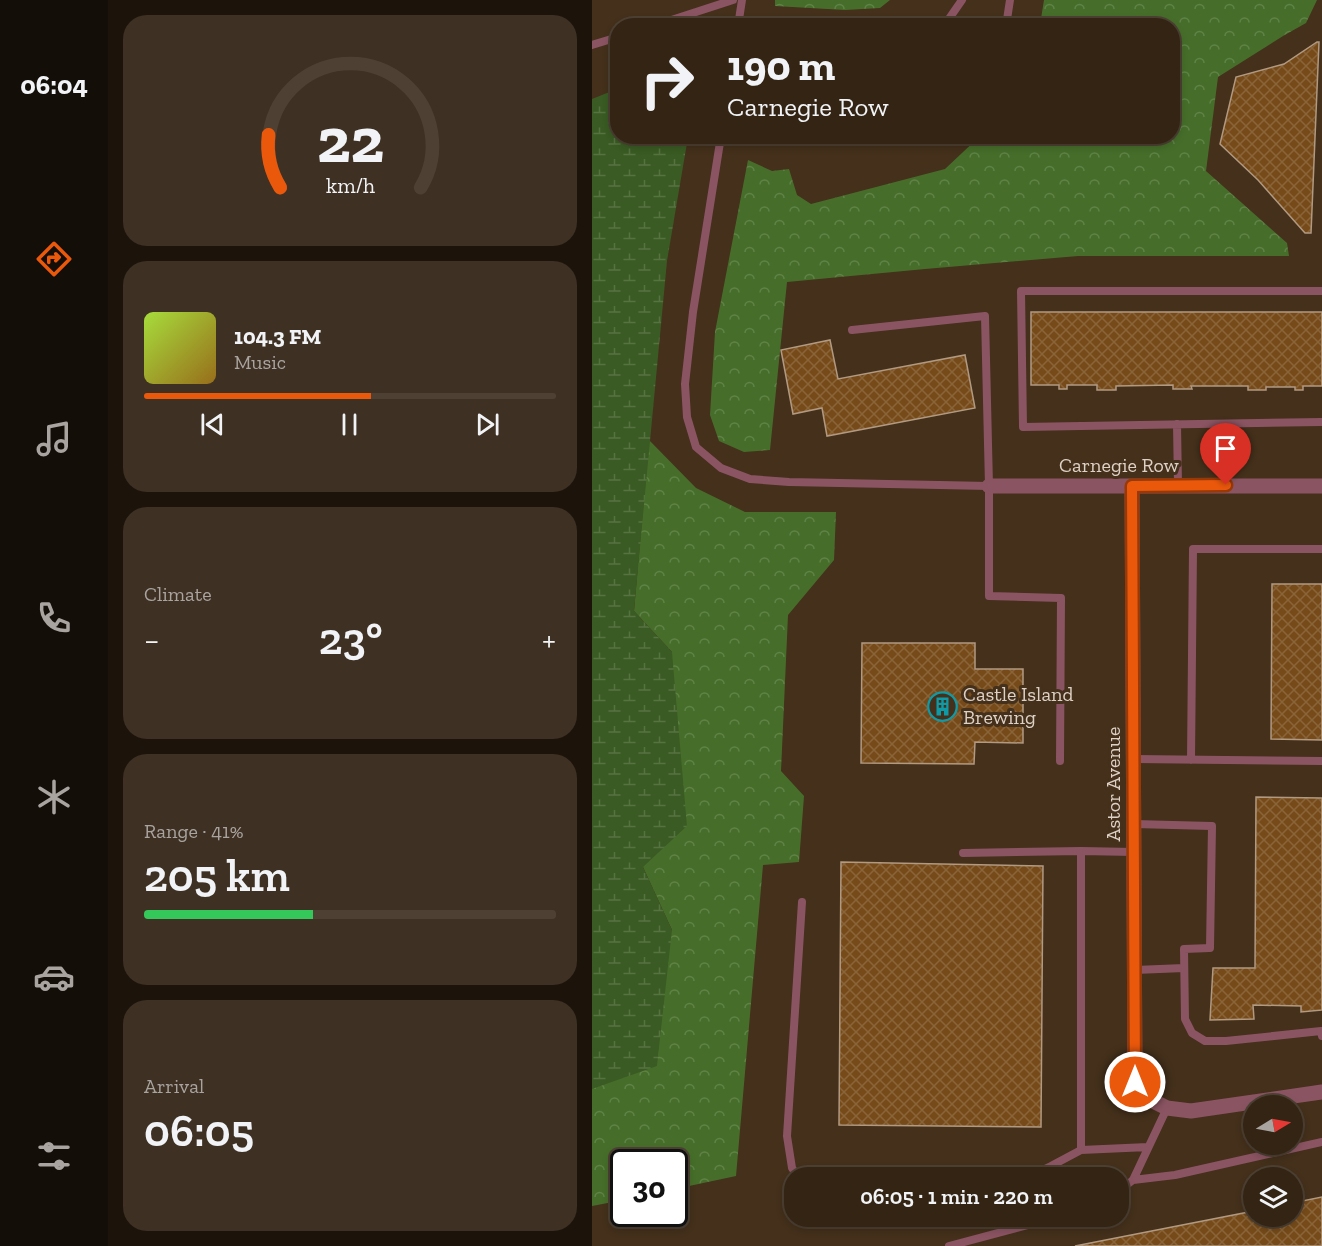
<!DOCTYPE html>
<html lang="en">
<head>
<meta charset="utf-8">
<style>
	body { margin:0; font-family:"Zilla Slab",serif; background:#3e3022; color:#f1f3f6; height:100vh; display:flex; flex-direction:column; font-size:22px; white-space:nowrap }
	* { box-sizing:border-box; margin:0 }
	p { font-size:20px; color:#a9a4a0 }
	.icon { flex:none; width:33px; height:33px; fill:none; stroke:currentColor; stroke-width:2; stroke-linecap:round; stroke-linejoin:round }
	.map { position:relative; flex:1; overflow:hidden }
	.details { display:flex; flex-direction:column; gap:15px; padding:15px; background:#1c140b; width:484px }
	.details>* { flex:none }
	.guide { position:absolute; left:18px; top:18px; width:570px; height:126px; border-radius:24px; box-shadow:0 3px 9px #0003,0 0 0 2px #4e4134; background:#332414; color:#f1f3f6; overflow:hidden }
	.needle { width:39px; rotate:80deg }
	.tools { position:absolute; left:651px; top:1095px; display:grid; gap:12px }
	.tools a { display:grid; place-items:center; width:60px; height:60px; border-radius:50%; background:#332414; box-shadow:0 3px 9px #0003,0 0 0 2px #4e4134; font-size:30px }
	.speed { position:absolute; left:18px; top:1149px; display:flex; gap:12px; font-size:30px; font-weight:700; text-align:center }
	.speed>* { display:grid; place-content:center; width:78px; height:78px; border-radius:50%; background:#332414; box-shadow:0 3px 9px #0003,0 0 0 2px #4e4134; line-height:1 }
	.speed .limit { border:3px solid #111; border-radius:9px; background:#fff; color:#111 }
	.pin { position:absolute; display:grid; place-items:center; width:51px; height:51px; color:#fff; margin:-62px -26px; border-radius:50% 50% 50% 0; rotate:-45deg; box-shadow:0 0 6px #0007 }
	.pin .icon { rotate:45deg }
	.me { position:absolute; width:66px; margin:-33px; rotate:0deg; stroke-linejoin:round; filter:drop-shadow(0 0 4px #0008) }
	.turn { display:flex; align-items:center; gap:21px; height:126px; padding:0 18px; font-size:27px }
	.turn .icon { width:78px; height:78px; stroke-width:2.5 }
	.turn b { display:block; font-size:42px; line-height:51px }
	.big { font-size:45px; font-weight:600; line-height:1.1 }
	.details .tile { flex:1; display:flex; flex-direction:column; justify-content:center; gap:9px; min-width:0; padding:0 21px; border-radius:24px; background:#3e3022 }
	.details .dial { align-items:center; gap:0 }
	.dial svg { height:156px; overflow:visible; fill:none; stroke:#4e4134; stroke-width:7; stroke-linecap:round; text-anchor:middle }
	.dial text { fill:#f1f3f6; stroke:none }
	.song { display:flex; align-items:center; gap:18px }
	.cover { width:72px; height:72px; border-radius:9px; background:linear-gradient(135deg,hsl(80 70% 55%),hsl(40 70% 35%)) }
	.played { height:6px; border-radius:3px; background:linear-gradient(90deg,#ea580c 55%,#4e4134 55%) }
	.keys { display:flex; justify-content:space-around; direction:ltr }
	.heat { display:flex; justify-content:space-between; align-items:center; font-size:33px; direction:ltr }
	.charge { height:9px; border-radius:4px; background:linear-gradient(90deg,#34c759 41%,#4e4134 0) }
	.trip { position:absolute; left:192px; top:1167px; width:345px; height:60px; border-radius:24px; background:#332414; box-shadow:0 3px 9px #0003,0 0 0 2px #4e4134; font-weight:600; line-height:60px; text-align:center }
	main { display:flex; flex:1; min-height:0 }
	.menu { display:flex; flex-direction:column; width:108px; justify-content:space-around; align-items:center; background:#140e08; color:#a9a4a0 }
	.menu .icon { width:42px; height:42px }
	.menu .selected { color:#ea580c }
	.menu b { font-size:27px; color:#f1f3f6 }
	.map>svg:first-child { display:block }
	.forest { fill:url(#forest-crowns) }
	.wetland { fill:url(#wetland-marsh) }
	.building { fill:url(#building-cross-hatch); stroke:#b19982; stroke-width:1.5 }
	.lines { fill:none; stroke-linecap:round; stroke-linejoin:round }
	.service { stroke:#8b5463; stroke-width:8 }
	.minor { stroke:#8b5463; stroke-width:15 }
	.route-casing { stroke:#983908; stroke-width:15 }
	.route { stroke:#ea580c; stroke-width:10 }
	.labels { text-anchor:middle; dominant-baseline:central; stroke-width:6; stroke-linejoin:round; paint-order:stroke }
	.street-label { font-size:20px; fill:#ded1c5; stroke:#44301b }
	.poi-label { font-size:20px; fill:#ded1c5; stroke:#44301b; text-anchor:start }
</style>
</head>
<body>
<main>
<nav class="menu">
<b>06:04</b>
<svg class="icon selected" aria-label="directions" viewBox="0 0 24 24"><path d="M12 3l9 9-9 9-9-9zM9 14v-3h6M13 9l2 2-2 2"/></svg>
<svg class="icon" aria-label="music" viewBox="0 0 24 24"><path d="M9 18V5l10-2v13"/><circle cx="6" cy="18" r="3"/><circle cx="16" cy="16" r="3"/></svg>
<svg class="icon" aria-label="phone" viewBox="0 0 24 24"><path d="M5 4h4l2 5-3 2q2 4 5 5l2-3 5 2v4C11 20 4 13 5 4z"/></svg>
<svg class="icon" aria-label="climate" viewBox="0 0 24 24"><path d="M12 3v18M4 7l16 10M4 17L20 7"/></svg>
<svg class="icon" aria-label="car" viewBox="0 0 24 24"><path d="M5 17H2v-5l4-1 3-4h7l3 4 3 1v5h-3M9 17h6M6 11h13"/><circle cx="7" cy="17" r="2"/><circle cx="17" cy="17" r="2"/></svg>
<svg class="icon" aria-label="filters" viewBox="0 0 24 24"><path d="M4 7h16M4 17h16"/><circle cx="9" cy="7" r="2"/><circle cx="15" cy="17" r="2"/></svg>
</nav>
<section class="details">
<div class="tile dial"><svg viewBox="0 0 100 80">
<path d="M14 69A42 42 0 1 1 86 69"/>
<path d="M14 69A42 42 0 0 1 8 42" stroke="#ea580c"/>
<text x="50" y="56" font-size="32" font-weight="700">22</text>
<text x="50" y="72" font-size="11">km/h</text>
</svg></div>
<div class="tile">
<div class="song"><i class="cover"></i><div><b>104.3 FM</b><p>Music</p></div></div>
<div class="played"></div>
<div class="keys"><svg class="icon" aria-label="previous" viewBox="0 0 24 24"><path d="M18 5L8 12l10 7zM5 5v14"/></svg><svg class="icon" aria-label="pause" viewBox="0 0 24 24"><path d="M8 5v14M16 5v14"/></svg><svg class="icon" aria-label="next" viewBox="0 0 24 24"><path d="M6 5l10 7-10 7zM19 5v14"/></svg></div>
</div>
<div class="tile"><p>Climate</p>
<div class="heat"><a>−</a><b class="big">23°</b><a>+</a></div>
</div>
<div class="tile"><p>Range · 41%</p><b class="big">205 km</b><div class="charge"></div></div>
<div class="tile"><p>Arrival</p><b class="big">06:05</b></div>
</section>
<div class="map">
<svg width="730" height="1246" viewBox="0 0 730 1246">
	<defs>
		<pattern id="forest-crowns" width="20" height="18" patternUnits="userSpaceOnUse" patternTransform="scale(1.5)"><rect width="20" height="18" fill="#466e2a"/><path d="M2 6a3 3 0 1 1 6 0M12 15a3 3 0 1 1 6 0" fill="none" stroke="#608247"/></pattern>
		<pattern id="wetland-marsh" width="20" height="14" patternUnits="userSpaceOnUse" patternTransform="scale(1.5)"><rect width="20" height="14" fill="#3a5b23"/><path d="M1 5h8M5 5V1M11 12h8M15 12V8" fill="none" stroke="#567241"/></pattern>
		<pattern id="building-cross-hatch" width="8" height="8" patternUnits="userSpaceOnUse" patternTransform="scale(1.5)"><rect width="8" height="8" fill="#764b19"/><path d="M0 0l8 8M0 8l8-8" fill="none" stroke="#896439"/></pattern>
	</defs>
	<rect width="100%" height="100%" fill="#44301b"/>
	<path class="forest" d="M183,0H298L288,8L253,10L183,6Z
		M452,0H725L714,23L691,36L626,77L614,171L695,243L697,256H486L333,269L195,282L178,450L152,452L127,441L118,415L123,332L156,160L180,171L197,169L205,195L219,204L353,169L387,137L580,136V26L448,25Z
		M57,440L104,488L153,512H244L242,560L196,615L189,771L212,796L207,862L171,865L144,1176L83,1189L82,1162H32L31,1200L0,1206V1088L80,930L51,867L80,652L42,611Z"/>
	<path class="wetland" d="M25,89L26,136L96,137L75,261L42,611L80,652L95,826L51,867L80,930L65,1066L0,1089V99Z"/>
	<path class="building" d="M725,42H727L719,233H713L666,180L628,144L644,77L692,64Z
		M439,312H730V386H711V390H703V387H674V390H656V386H599L600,389H581V385L524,386V390H505V385H475V389H467V385H439Z
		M238,340L246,379L373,355L383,408L235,436L230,408L201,414L189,350Z
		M680,584H730V740L679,739Z
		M270,643H383V669H431V743L383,742L382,764L269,763Z
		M664,797L730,798V1010L709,1012V1006L661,1005L662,1019L618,1020L621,968H663Z
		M249,862L451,866L449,1127L247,1125Z
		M730,1197V1246H483L662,1211V1216H700V1203Z"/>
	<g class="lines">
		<path class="service" d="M61,26L141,0
			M146,26L150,0
			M352,26L370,0
			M414,26L418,0
			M0,45L26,37
			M129,136L101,312L93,384L95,417L104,447L129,468L158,479L197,482L397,486
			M730,291H429L431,427L730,422
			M260,330L393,316L397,486V596L469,598L468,761
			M585,424L586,485
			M542,759L730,761
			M599,760L601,549H730
			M542,824L620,826L618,948L592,949L593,1019L600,1033L613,1041H634L729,1031L730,1036
			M489,851V1150
			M371,853L489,851L542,852
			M543,970L592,968
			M207,1178L200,1168L195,1136L210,902
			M434,1178L459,1166L489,1150L556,1147
			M541,1180L583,1175L730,1142
			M526,1192L541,1180L575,1108
			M357,1246L470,1216"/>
		<path class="minor" d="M397,486H730
			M540,486L543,1082L555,1098L575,1108L599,1111L730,1092"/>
	</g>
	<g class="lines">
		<defs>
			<path id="route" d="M543,1082L540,486L634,485"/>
		</defs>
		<use href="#route" class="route-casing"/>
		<use href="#route" class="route"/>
	</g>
	<defs>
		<symbol id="building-ring" viewBox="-11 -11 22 22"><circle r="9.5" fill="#44301b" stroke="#0f9aa8" stroke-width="1.5"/><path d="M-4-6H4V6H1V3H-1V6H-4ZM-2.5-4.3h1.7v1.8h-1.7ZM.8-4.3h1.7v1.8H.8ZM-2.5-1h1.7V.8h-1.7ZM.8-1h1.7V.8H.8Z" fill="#0f9aa8"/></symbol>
	</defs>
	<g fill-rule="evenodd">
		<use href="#building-ring" x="334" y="690" width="33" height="33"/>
	</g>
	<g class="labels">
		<g class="street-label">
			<text x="527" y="465">Carnegie Row</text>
			<text transform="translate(521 784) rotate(-90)">Astor Avenue</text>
		</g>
		<g class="poi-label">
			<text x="371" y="694">Castle Island<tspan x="371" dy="23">Brewing</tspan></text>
		</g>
	</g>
</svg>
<div class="tools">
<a><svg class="needle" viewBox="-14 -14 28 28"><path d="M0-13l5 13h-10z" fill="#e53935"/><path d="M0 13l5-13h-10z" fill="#a9a4a0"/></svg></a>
<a><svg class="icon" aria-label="layers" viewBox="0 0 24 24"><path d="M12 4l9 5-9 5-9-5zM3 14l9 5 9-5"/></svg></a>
</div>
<div class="speed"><div class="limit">30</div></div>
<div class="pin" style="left:634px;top:485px;background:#d93025"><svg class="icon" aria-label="arrive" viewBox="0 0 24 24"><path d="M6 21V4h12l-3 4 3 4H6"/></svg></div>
<svg class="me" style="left:543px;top:1082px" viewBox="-20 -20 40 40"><circle r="17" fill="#ea580c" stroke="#fff" stroke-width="3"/><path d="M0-11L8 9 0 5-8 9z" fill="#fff"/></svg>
<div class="trip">06:05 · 1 min · 220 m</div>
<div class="guide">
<div class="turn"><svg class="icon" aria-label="right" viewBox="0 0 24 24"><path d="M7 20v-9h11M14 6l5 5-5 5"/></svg><div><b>190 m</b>Carnegie Row</div></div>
</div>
</div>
</main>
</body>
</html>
